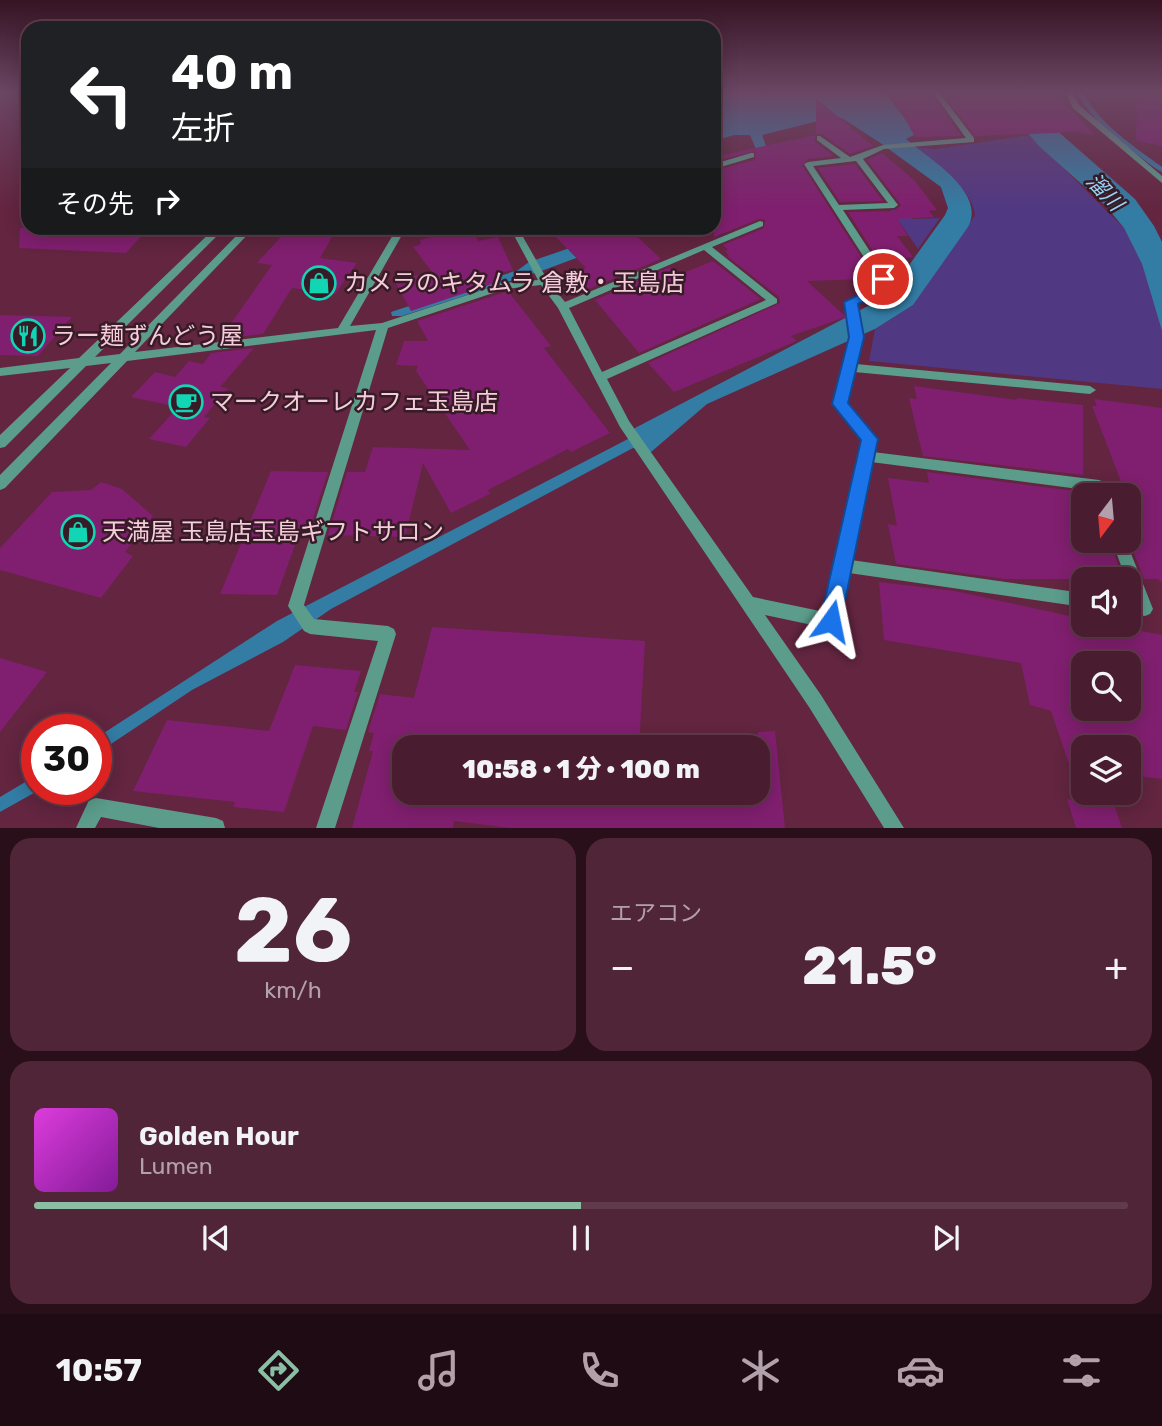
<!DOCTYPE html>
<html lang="ja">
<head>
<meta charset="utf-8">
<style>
	body { margin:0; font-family:Rubik,"Noto Sans JP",sans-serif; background:#512538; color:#f1f3f6; height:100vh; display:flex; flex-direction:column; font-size:26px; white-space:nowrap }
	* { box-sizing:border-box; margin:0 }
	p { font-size:23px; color:#b2a1ab }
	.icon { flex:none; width:38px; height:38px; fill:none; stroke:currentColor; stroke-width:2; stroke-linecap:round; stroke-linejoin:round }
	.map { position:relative; height:828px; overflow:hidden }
	.details { display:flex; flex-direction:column; gap:10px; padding:10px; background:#290f1a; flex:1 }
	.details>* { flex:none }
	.hud { position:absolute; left:21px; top:21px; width:700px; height:214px; border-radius:21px; box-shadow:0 4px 18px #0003,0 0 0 2px #613a4c; background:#202124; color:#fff; overflow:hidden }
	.needle { width:46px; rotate:196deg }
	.tools { position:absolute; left:1071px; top:483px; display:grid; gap:14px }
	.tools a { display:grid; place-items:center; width:70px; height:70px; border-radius:14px; background:#4a1c30; box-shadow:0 4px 18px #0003,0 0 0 2px #613a4c; font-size:35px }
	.speed { position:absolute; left:21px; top:714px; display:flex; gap:14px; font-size:35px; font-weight:700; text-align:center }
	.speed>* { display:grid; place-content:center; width:91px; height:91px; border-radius:50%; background:#4a1c30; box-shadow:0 4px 18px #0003,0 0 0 2px #613a4c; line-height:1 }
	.speed .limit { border:10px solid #d22; background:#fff; color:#111 }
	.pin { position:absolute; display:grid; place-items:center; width:60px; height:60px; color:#fff; margin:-30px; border:4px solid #fff; border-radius:50%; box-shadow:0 2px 7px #0007 }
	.me { position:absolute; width:77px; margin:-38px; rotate:12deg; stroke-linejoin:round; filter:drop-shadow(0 0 5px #0008) }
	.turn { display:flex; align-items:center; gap:24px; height:147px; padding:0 35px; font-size:32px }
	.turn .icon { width:91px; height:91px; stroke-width:2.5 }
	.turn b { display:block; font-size:49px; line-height:60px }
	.then { display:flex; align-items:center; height:66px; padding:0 35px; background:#0003; gap:14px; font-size:26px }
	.big { font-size:52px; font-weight:800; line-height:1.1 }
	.details .tile { flex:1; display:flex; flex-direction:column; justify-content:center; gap:10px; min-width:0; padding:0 24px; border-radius:21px; background:#512538 }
	.details .dial { align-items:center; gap:0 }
	.dial b { font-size:91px; line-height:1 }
	.song { display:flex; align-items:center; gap:21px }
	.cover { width:84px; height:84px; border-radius:10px; background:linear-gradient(135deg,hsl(300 70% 55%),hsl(290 70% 35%)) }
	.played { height:7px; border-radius:4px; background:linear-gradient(90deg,#8abfa5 50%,#613a4c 50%) }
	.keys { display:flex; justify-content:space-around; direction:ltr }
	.heat { display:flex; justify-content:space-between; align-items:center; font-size:38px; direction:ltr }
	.details .tiles { flex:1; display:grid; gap:10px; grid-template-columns:1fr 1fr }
	.tile:last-child { grid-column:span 2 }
	.trip { position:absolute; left:392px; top:735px; width:378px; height:70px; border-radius:21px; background:#4a1c30; box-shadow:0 4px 18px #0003,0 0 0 2px #613a4c; font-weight:800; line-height:70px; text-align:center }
	.tab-bar { display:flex; height:112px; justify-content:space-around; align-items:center; background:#1e0b13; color:#b2a1ab }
	.tab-bar .icon { width:49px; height:49px }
	.tab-bar .selected { color:#8abfa5 }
	.tab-bar b { font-size:32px; color:#f1f3f6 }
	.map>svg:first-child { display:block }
	.green { fill:#513883 }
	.water { fill:#337ca4 }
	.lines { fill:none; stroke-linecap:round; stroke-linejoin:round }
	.stream { fill:#337ca4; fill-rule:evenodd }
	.building { fill:#801f6f; fill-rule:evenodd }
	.minor { fill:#5b9c8b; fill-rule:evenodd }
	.route { fill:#1a73e8; stroke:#114b97; stroke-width:2 }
	.labels { text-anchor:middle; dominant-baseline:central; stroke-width:5; stroke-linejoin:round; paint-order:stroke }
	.far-water-label { font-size:21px; font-style:italic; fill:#99d2f4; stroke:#371b26 }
	.poi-label { font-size:24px; fill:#f4ccda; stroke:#371b26; text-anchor:start }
</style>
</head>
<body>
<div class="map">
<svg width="1162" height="828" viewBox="0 0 1162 828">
	<rect width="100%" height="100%" fill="#632540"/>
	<path class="green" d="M1030,135L1124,228L1142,264L1162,331V389L869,361L875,329L913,305L975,215C971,186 937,165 915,147L936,149Z
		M904,209L912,219L940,218L918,249L891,210Z"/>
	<path class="water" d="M714,93H886L916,134L906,139C929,159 987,192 968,227L913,305L875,329L707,404L651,452L633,448L331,609L283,642L192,690L96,754V738L277,621L628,439L635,428L887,296L945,215L948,208L941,187L879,142L842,118L834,117L762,135L775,170H765L750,135H734L714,141Z
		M994,93H1028L1054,128L1135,199L1154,226L1162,242V331L1142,264L1124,228L1105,205L1039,146Z
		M628,228H657L544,270L402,316H392L391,312L518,270L529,262Z
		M37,775V789H41L0,812V797Z"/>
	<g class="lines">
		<path class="stream" d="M1077,93H1083C1101,125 1132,145 1162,167V172C1154,168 1147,162 1139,156C1115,138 1092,120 1077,93Z"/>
	</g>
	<path class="building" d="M891,93H921L924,97H933L961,136L915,137Z
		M960,93H1055L1095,135L1078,132L975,136L946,98H960Z
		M1137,93L1162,96V146L1136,141Z
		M816,98L873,146L850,154L822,134H816Z
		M815,135V142L834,156L808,159L802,165L870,271L864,272L868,279L807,281L846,317L791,336L797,341L674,392L648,363L780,303L779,297L727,256L729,255L725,251L728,250L723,245L764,228L765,220L759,219L714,237V171L755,160L756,151L714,161V157Z
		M882,153L915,181L937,210L929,211L934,217L897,219L908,236H897L913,257L903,258L911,268L885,270L848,212L894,211L901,205L867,160Z
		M855,164L883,201L840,202L818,168Z
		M20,228H149L126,253L19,248Z
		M289,228H337L320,258L357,263L335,294L292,288L263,334L220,339L272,265L257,263Z
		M465,228H472L478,241L498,237L513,270L495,274L501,281L411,311L394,280L432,272L413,247L421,244L420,240Z
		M576,228H628L661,259L586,290L571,273L586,268L554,235Z
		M713,261L761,299L639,353L595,300L670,267L678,275Z
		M508,291L551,346L544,348L610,433L571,452L568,449L488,490L490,494L451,513L423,463L405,537L328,535L347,472H365L373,447L470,450L416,371L418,366L396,365L404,341H428L417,321Z
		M0,315L72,317L38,356L0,355Z
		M254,348L220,387L228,388L204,417L210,418L186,447L149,439L178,407L131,397L155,372L175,377L189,361L203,364L211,353Z
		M914,386L1017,400L1016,398L1083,405V475L923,456L909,398L917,399Z
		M1094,399L1162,408V583L1158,579H1144L1129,541H1144L1092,406H1097Z
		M271,471L328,472L308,534H299L277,595L220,594Z
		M927,472L1083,492V541H1110L1123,579H1005L896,564L888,524L897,526L888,478L929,483Z
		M101,482L122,489L153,516L125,552L133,556L101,598L0,570V548L52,492L91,490Z
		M879,582L955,591L1083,619V625H1110L1162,635V779L1129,775V747H1083V793H1110L1122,828H1076L1067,799L1082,802L1051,711L1030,705L1021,663L884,640ZM1083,663H1129V709H1083Z
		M432,627L645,641L639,747H404V793H758V732L775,731L785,828H510L454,821L453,828H352L373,751H369L374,733L368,732L380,694L414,698Z
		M0,658L47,672L0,732Z
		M295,665L361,671L354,692H358L346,730L313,726L284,812L233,807L235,802L133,791L167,720L269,731Z"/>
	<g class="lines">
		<path class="minor" d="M938,93L940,94L974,138V142L884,149L863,159L898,205L894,208L843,210L888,279L880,294L856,304L862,337L856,364L1090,386L1096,390L1090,394L854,372L846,403L873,436L875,439L873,452L1099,480L1104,482L1109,495H1095L1094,491L871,462L851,560L1083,593V607L849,573L837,626L831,629L765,615L821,695L904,828H884L809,707L620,427L558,308L541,285L505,289L388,328L304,605L314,619L388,626L394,629L396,634L335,828H316L378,641L310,634L304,631L288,606L376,330L127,361L5,488L0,490V475L111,363L86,366L5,447L0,448V435L70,368L0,376V368L79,358L215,228H225L95,357L120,354L244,228H254L135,352L338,328L397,228H406L350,326L382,323L504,283L538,280L510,228H518L548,281L565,302L760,221L763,222V226L712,247L777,299V303L607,379L629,421L753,597L825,612L862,440L834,404L852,337L846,302L872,290L878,279L804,164L808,162L841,158L817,140V136H820L850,157L883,145L966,138L935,95ZM856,161L888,203L839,205L813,166ZM704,250L766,300L602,372L569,308Z
			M1066,93H1072L1079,105L1162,176V183L1073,108Z
			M751,153H754V157L714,169V164Z
			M1112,541H1126L1153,609L1150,614L1145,616L1129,614V600H1134L1129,586V579H1126Z
			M96,798L216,818L223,821L225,828H159L101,817L95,828H76L89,800Z"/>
	</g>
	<linearGradient id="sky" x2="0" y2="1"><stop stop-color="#361423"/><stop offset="0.44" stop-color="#6b4664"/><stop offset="1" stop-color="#6b4664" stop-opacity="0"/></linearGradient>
	<rect width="1162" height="209" fill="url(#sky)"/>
	<path class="route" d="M883,275L889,279L881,295L858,304L864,337L848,403L878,439L841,621L838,628L831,631L823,628L820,621L861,440L832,404L849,337L844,302L871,289L878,277Z"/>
	<defs>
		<symbol id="shop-ring" viewBox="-11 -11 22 22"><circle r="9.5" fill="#371b26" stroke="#12d5b4" stroke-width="1.5"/><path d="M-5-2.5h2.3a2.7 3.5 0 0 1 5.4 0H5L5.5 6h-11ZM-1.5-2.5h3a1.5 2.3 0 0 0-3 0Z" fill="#12d5b4"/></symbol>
		<symbol id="restaurant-ring" viewBox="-11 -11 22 22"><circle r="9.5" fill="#371b26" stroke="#12d5b4" stroke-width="1.5"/><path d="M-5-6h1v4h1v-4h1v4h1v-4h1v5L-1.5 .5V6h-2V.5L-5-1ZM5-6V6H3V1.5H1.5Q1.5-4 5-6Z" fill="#12d5b4"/></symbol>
		<symbol id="cafe-ring" viewBox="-11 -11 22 22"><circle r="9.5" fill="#371b26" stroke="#12d5b4" stroke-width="1.5"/><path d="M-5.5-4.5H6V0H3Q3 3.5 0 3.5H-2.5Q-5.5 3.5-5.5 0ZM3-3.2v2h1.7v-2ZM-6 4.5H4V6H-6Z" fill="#12d5b4"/></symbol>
	</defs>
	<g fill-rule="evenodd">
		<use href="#shop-ring" x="300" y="264" width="38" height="38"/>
		<use href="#restaurant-ring" x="9" y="317" width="38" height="38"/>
		<use href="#cafe-ring" x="167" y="383" width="38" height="38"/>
		<use href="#shop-ring" x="59" y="513" width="38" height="38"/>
	</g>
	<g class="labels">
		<g class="far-water-label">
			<text transform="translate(1105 192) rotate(47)">溜川</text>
		</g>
		<g class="poi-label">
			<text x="344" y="283">カメラのキタムラ 倉敷・玉島店</text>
			<text x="52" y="336">ラー麺ずんどう屋</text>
			<text x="210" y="402">マークオーレカフェ玉島店</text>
			<text x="102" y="532">天満屋 玉島店玉島ギフトサロン</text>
		</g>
	</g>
</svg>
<div class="tools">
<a><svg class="needle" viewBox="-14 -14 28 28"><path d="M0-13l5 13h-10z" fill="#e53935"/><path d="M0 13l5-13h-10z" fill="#b2a1ab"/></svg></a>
<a><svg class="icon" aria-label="sound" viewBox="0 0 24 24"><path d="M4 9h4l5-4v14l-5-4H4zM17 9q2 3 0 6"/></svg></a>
<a><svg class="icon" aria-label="search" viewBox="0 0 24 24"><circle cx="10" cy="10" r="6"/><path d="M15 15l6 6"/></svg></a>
<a><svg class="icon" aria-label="layers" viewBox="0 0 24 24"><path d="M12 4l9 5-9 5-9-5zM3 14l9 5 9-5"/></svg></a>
</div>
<div class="speed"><div class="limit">30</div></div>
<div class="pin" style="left:883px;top:279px;background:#d93025"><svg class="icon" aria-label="arrive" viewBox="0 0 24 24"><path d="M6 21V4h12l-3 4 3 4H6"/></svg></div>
<svg class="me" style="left:831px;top:621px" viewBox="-20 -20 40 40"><path d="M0-17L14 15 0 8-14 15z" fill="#1a73e8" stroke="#fff" stroke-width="4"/></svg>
<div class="trip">10:58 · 1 分 · 100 m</div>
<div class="hud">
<div class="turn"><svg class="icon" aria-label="left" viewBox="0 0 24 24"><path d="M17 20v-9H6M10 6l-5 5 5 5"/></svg><div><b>40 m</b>左折</div></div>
<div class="then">その先<svg class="icon" aria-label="right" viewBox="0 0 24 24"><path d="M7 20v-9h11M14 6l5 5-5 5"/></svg></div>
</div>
</div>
<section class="details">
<div class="tiles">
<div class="tile dial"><b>26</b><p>km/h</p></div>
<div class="tile"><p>エアコン</p>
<div class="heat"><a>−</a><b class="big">21.5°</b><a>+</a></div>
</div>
<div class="tile">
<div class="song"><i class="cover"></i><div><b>Golden Hour</b><p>Lumen</p></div></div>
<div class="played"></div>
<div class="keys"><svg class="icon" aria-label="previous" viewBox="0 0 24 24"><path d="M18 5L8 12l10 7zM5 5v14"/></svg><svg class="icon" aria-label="pause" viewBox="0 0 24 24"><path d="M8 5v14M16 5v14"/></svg><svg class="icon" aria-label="next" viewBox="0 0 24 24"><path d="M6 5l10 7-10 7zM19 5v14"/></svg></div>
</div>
</div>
</section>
<nav class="tab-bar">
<b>10:57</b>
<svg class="icon selected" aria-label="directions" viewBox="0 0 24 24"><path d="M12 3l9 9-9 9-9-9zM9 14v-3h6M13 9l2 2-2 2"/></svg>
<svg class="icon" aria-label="music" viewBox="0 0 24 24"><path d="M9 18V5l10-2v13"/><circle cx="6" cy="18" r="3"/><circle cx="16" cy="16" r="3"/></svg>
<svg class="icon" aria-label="phone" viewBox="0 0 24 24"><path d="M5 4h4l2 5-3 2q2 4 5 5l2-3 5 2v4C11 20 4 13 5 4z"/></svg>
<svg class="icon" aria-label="climate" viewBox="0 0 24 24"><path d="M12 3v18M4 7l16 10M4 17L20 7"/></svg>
<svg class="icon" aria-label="car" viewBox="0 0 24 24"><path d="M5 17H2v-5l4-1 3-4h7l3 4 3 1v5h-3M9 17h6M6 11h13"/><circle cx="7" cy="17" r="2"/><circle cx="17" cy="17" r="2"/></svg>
<svg class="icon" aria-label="filters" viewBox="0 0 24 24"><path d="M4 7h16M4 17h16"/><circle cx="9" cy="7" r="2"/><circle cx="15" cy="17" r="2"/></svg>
</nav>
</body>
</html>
